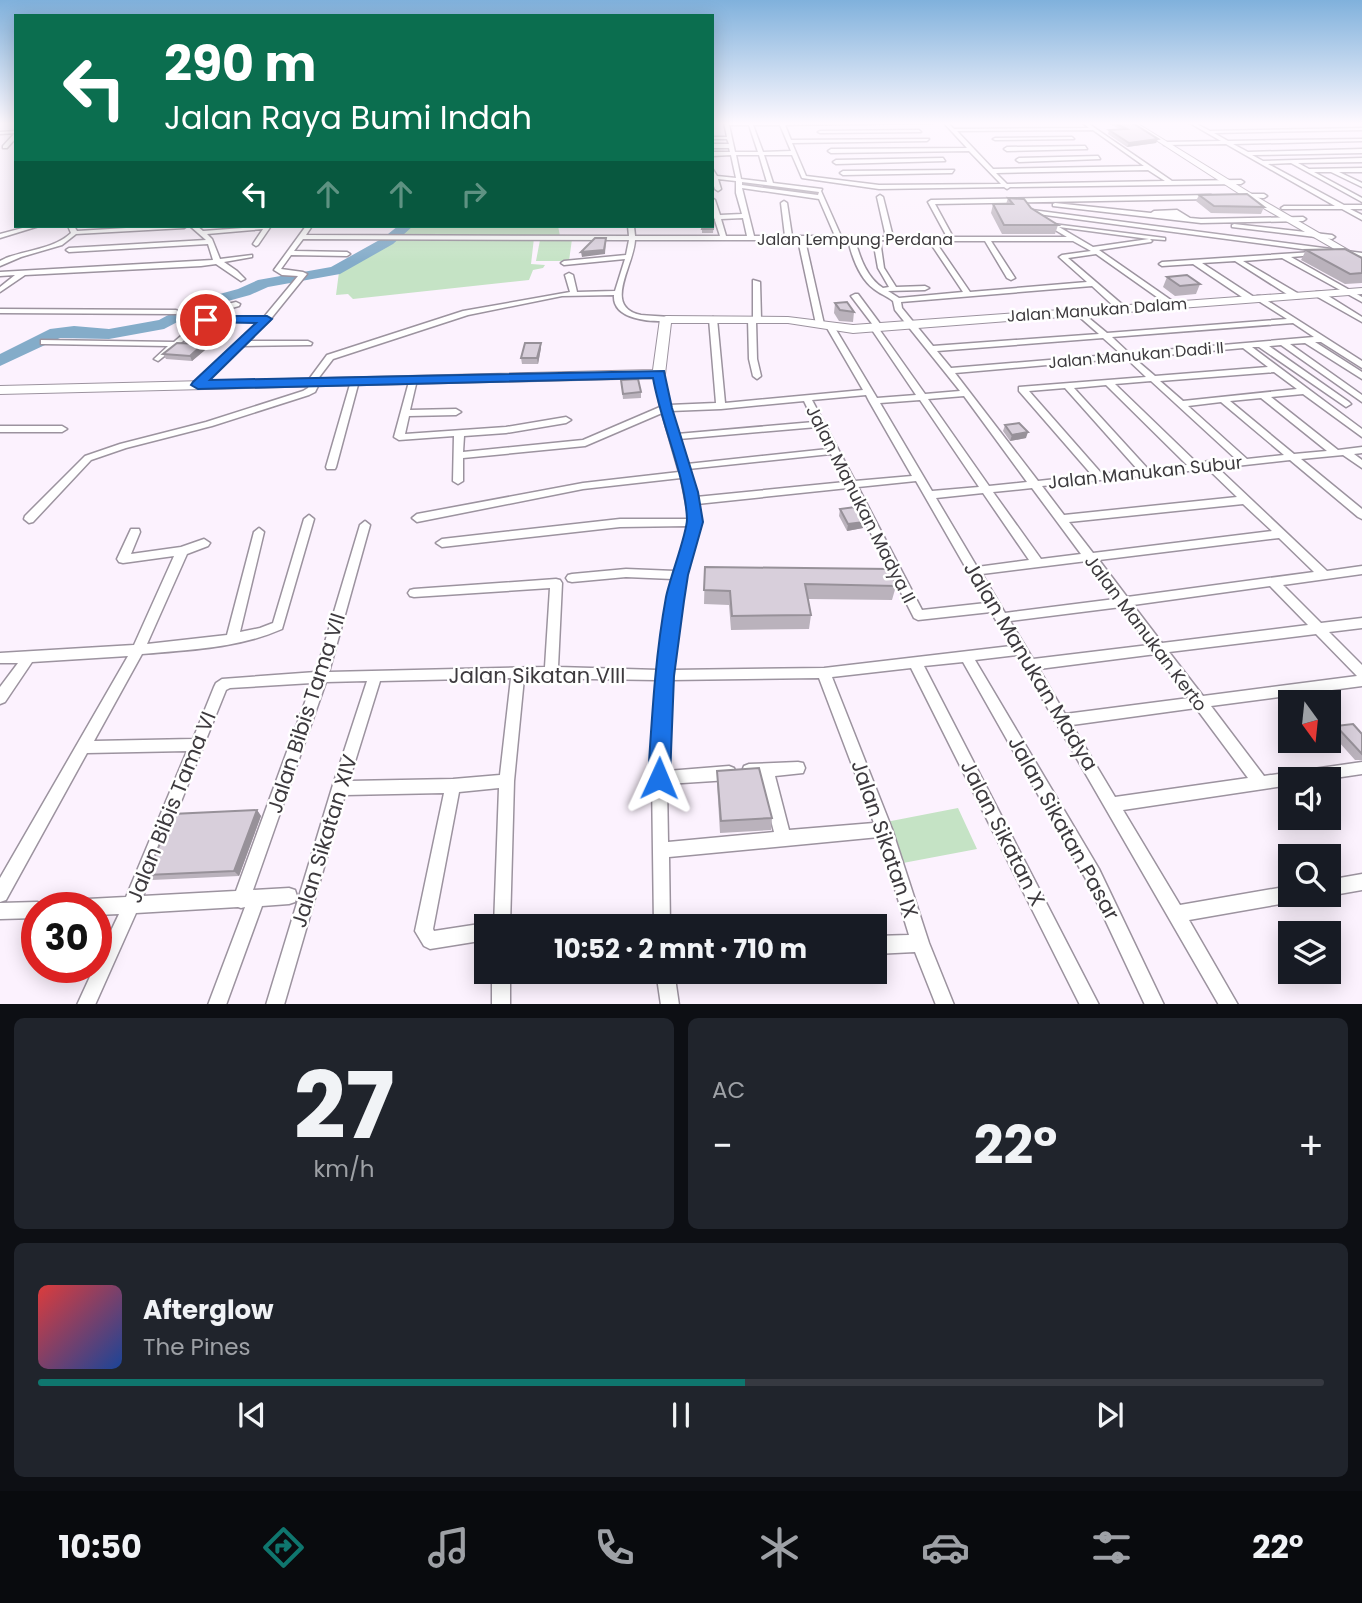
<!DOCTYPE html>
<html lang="id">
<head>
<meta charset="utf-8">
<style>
	body { margin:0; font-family:Poppins,sans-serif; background:#20242c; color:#f1f3f6; height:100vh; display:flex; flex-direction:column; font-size:26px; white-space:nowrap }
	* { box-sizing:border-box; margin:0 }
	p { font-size:23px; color:#9ea1a6 }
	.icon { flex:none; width:38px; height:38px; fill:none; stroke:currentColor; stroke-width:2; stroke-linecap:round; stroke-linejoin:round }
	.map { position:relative; height:1004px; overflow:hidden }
	.side { display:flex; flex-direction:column; gap:14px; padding:14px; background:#0d0f14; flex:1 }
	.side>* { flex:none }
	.top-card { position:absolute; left:14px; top:14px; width:700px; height:214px; border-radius:0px; box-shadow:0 4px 18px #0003; background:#0b6e4f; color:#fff; overflow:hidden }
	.needle { width:46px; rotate:165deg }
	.tools { position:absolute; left:1278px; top:690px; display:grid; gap:14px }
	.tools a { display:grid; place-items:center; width:63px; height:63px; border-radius:0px; background:#171b24; box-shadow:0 4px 18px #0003; font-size:35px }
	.speed { position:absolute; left:21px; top:892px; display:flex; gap:14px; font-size:35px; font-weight:700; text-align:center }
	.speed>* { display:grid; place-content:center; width:91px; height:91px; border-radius:50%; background:#171b24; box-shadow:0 4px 18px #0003; line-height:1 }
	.speed .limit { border:10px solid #d22; background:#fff; color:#111 }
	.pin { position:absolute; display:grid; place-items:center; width:60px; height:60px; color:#fff; margin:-30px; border:4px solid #fff; border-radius:50%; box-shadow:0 2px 7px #0007 }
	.me { position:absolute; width:77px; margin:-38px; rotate:1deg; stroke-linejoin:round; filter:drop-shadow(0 0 5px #0008) }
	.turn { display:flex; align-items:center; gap:24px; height:147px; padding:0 35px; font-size:32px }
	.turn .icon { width:91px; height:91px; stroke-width:2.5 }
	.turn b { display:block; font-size:49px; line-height:60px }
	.lanes { display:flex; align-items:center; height:66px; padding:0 35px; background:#0003; justify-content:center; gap:35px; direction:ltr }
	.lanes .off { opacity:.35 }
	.big { font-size:52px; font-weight:700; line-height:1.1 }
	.side .tile { flex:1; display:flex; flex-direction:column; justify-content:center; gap:10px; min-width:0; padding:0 24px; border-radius:10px; background:#20242c }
	.side .dial { align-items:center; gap:0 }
	.dial b { font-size:91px; line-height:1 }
	.song { display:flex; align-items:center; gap:21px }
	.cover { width:84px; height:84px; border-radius:10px; background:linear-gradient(135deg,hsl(0 70% 55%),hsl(220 70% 35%)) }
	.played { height:7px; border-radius:4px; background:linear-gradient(90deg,#0f766e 55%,#363941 55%) }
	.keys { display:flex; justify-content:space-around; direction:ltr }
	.heat { display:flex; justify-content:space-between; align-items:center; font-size:38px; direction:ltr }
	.side .tiles { flex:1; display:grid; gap:14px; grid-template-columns:1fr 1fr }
	.tile:last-child { grid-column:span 2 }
	.trip { position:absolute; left:474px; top:914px; width:413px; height:70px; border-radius:0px; background:#171b24; box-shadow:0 4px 18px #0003; font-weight:700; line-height:70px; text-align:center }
	.dock { display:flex; height:112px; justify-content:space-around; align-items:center; background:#090b0e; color:#9ea1a6 }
	.dock .icon { width:49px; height:49px }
	.dock .on { color:#0f766e }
	.dock b { font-size:32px; color:#f1f3f6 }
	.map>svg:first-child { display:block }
	.green { fill:#c5e3c5 }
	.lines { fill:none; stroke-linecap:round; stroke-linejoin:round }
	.river { fill:#84acc9; fill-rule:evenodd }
	.street-casing { stroke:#9c939f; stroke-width:3 }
	.secondary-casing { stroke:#9c939f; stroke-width:2 }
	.street { fill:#fff; fill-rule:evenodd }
	.secondary { fill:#fff; fill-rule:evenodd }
	.wall { fill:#bab2bc }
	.shaded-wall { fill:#979199 }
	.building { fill:#d8cfdb; stroke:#979199; stroke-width:2 }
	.route { fill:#1a73e8; stroke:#114b97; stroke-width:2 }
	.labels { text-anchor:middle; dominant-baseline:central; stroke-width:5; stroke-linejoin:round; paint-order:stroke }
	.far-street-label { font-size:16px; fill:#3d3a3e; stroke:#fff }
	.street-label { font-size:18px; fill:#3d3a3e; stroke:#fff }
	.near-street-label { font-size:21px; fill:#3d3a3e; stroke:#fff }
</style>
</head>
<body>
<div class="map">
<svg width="1362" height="1005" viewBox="0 0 1362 1005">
	<rect width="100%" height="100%" fill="#fcf2fe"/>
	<path class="green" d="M410,226H558L560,236L534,238L531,264L545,265L543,268L533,270L529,280L353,299L348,294L336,295L339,272L361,257L398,239Z
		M572,239L569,261H536L540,240Z
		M958,808L977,849L903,863L886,822Z"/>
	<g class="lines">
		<path class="river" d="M398,226H413L393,244L340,274L268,287L250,295L206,307L164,329L109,339L60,338L0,366V354L50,329L74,326L109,329L159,320L194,301L238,289L258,280L331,267L383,238Z"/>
		<defs>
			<path id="street" d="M724,122H934L932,123L785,125L791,140L929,139L927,141L792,143L806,176L879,185L1001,184L969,151L831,153L828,151L831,149L967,148L943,122H947L954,129L1089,128L1082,122H1086L1172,181L1241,180L1244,182L1241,184L1010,187L1007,189L1004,187L879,189L802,178L792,155H764L773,183L822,189L821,191L841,236L886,237L877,197L880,195L883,197L893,237H947L928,202L931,200L1211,195L1214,197L1211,199L935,204L953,237H1067L1045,224V222L1053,224L1165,238V240L1150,239L1152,241L1151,242L1099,250L1178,305L1171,307L1096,254L1068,258L1124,306V310H1118L1092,286L901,302L902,308L933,346L1099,334L1075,313V309H1078L1107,333L1287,319L1257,300V296H1260L1362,361V368L1321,342H1315L1362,372V379L1305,343L1290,344L1362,395V402L1281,345L1269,346L1349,402L1351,404L1346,407L1259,347H1252L1362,429V437L1303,394L1271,397L1338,450L1362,447V453L1354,454L1362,460V468L1343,455L1301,459L1362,509V519L1358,517L1290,460L1218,468L1327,571L1362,566V574L1283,585L1321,623L1362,618V628L1329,632L1362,665V686L1211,706L1264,776L1362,762V774L1328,779H1290V785L1123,810L1180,905L1290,886V894H1300L1298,900L1292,902L1189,920L1238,1005H1219L1017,655L975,660L1099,869L1164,1005H1145L1087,881L963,662L924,666L1099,1005H1080L911,668L832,677L892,829L929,943L954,1005H936L915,952L875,954V936L909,935L879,837L669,857L670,926H654L652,778L657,680L524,678L514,781L510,926H494L499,788L459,792L433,929L434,931L486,923L492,926H486V940L430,949L424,946L415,931L444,793L345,795L284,1005H266L332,788L367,681L326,682L253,890L289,888L295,890L297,896L295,902L289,904L262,906L226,1005H208L245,907L241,908L238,907L136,913L95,1005H77L94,968H96V962L119,914L96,915V908H61L63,902L69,900L126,897L187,751L87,753L6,900L0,902V878L128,656L32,662L5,702L0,704V687L18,663H0V653L134,645L174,556L123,563L119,562L117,559L131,529H139L140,532L131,554L181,547L204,539L210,543L208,546L187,554L147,644L227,635L254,532L259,528L264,532L240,632L260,628L273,623L304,519L309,515L314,519L282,629C239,648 189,650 142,654L94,741L193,739L214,687L216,683L222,679L316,672L360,525L365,521L370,525L329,672L545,667L550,588L414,597L410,596L408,593L410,590L414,589L556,579L560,580L562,583L558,667L658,670L673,579L626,577L572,582L568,581L566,578L568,575L572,574L626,569L675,571L688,526L620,527L442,547L436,543L442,539L620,519H689L681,478L583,489L417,522L412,518L417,514L583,483L679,472L662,413L585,446L463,458V481L458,484L453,481L454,436L399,440L394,437L410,378L413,377L417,380L410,410L456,409L461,412L456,415L409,416L405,434L506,427L566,417L571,420L566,423L506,433L464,436L463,452L583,440L660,407L655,374L659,371L663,374L669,405L716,403L709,319L713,317L717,319L725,403L863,390L827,328L831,326L835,328L877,398L916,395L870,327L873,325L851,296L855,294H858L881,325L882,327L879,329L925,394L960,391L895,310L893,301C887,296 880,294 874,289C860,279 852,257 848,240H805L824,324L820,326L816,324L798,240H635C634,266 602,307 641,315C650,316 660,316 669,317V321C651,322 612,320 614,295L562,296L468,315L333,359L317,380L320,382L315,392L309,395L212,426L126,448L91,460L33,522L29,523L24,519L25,516L85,456L120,444L206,422L303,391L308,388L310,384L307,382L327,355L463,311L570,292L565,275L569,273L573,275L577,292L615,291L625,259L564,265L561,263L564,261L626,255L629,240L303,239L294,251L347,252L350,254L347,256L291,255L281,269L303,272L307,274L269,321L247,341H308L312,343L311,345L242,346L201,387H195V383L259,321L207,322L158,361L154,359L168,346L44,344H41V340L174,342L215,307L236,302L240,304L239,306L221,311L212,318L264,317L298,276L282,275L274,270L306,226H312L306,235L629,236L628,226H634L635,236H720L712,211V198L715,200L720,215L742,214L736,193V181L718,179L721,189L718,191L715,189L712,180V168L717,176L736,178L731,155L712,156V152H730L729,148H712V144H729L727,139H712V137H727ZM729,125H749L758,152H735ZM753,125H780L791,151L763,152ZM1093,130L1144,166L993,169L957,131ZM736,155H759L767,182L741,179ZM1148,170L1165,181L1007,184L996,173ZM742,182L819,192L818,195L742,185ZM742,188L819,199L835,236H792L787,203L784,201L781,203L785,236H754ZM743,218L747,236H726L721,219ZM1059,227L1149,239L1093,247ZM855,240H873L878,268L889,287L883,288C867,278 860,258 855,240ZM880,240L929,241L963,292L899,298L888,291L925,290L929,288L925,286L896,287L884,268ZM935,241H985L1007,278L1011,280L1015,278L991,241H1073L1091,251L1062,255L1059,257L1087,282L970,292ZM1293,323L1314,337L1129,353L1112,337ZM1103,338L1121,354L951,368L937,351ZM1243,348L1268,367L1155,376L1134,358ZM1126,358L1146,377L1019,387V391L1092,475L1038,481L955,373ZM1274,372L1297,389L1183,401L1160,381ZM1151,381L1237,460L1212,463L1208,461L1198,464L1115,384ZM1106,385L1187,465L1148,469L1074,388ZM1065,388L1138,470L1102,474L1029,391ZM866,395L869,401L912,476L855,481L812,400ZM964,396L1027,482L989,486L928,399ZM1261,398L1327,451L1294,454L1230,401ZM920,400L979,487L932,491L880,403ZM804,401L814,422L677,434L670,411L721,409ZM1221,402L1284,455L1247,459L1188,406ZM817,427L828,449L687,464L679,439ZM831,454L845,482L696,497L691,474L688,469ZM1208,469L1237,497L1064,515L1042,486ZM916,481L986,603L922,610L858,487ZM848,488L914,618L918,620L991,612L1011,646L824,668L671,670L685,575L700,522L697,504ZM1032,488L1081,554L1041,559L993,492ZM983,493L1029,560L977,567L936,498ZM1243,504L1272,531L1093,553L1069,522ZM1279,538L1314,572L1127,597L1099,560ZM1087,561L1115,599L1005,613L982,574ZM1270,586L1308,625L1162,643L1133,605ZM1121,607L1149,645L1033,659L1010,621ZM1316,634L1357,676L1203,696L1169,652ZM1156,654L1189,698L1065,714L1039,669ZM511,678L500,775L453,779L349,781L380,681ZM819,678L874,823L789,830L775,776L803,773L805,768L803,763L798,762L749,764L744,766L742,771L744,776L749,778L760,777L774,832L668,842L667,784L729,780L734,778L736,773L734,768L729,766L667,771L670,680ZM312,683L236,891L143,896L226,690L230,688ZM1196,708L1248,778L1115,797L1072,725Z
				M1188,122H1193L1210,131L1362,128V130L1214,133L1228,141L1362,139V141L1233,144L1248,152L1362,149V153L1252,155L1263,161L1362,158V162L1298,163L1309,169L1362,168V172H1339L1362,183V187L1331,172H1314L1362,198V202L1291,163L1268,164L1344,205H1362V209H1350L1362,215V220L1342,209H1282L1281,208L1284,206H1335L1226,144L1164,145L1166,142L1221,141Z
				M919,130L921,132L820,133L818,132L820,131Z
				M16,131V133L0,134V132Z
				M14,134H16V138L7,148H3V146Z
				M1072,137L1074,139L995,140L993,139L995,138Z
				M1085,146L1087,149L1007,151L1004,149L1007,147Z
				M1098,156L1100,159L1019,162L1016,160L1019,158Z
				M943,158L945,161L836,164L833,162L836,160Z
				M954,170L952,173L843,175L840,173L843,171Z
				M1242,194H1264L1267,196L1264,198L1240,197L1239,196Z
				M1055,203L1151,213L1154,211L1177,210L1190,218L1201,219L1303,217L1306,219L1303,221L1201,223L1053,206V204Z
				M1032,210L1362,253V257L1030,213L1029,212Z
				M1234,224L1332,235L1335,237L1332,239L1232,227V225Z
				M30,226H39L0,238V234Z
				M68,226H74L77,231L159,226H187L184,228L76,234L62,245L21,257L0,266V261L6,258C27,250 54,249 71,233Z
				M190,226H197L203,231L271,226L258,245L256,246L253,244L263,229L207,234L212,239L220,259L252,255V257L224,262L237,271L245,279L241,281L216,264L201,266L25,275L0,292V287L15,275L0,276V272L213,260L208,244L69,252L66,250L69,248L206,240Z
				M1313,252L1316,254L1315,255L1291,257L1362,297V302L1282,258L1243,261L1299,294V298H1293L1235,261L1202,263L1254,297V301H1248L1193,264L1162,266L1159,264L1162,262Z
				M753,280L760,282L761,319L756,321L757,359L761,376L757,379L753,376L749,359L748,319L753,317Z
				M1316,292H1322L1362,317V322L1316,296Z
				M0,309L176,310L180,312L176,314L0,313Z
				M355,378L359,381L336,467L335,469H327L326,467L351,381Z
				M0,426H62L67,429L62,432H0Z
				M1362,874V890L1328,896L1323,894H1328V880Z
				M37,902L43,904L45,908H37V918L0,919V903Z
				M492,971H510V1005H492Z
				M656,971H674L679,1005H661Z"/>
			<path id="secondary" d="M1128,122H1135L1252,194L1362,258V265L1246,198Z
				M1362,288V294L853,333L788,323H671L665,374L659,378L0,394V386L653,370L660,319L666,316L788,317L853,325Z"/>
		</defs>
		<use href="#street" class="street-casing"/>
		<use href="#secondary" class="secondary-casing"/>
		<use href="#street" class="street"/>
		<use href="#secondary" class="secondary"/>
	</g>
	<path class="wall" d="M1106,122H1131L1158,139L1156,143L1127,147L1108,134L1109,130L1119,129Z
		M1199,195L1264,207L1261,214L1211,213L1196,201Z
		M1008,198L1031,208L1058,225L1055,234H1002L991,213L993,204H1006Z
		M714,220L713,233H702V229Z
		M1306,250L1362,258V283L1345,284L1301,260Z
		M1167,277L1200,284L1196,294L1175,296L1163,287Z
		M835,303L854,312L853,322L839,321L834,313Z
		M541,343V348L538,364H522L521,358Z
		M205,350L192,361L166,359L163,354Z
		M621,380L641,392V398L623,399Z
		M1005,425L1026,438L1010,441L1003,431Z
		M840,509L863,528L847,531L839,516Z
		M705,567L896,586L892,600L808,599L811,615L809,629L731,630L729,605L704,604Z
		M1336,726L1362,734V760H1355L1330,732Z
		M717,771L772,818L771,830L720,833L717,783Z
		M257,810L261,816L239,876L152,880L147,875Z"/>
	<path class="shaded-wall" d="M1158,139L1156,143L1127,147L1129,143Z
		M606,238L605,254L582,257L581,252Z
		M541,343V348L538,364L537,358Z
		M203,344L205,350L192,361L190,356Z
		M1028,432L1026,438L1010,441L1012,435Z
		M864,522L863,528L847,531L848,524Z
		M257,810L261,816L239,876L234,871Z"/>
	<path class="building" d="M1113,122H1131L1158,139L1129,143L1109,130L1127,129Z
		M1247,194L1264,207L1214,206L1199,195Z
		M1008,198L1024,199L1031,208L1058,225H1004L993,204H1013Z
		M712,220H714L713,229H702L703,226H712Z
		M595,238H606L604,250L581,252Z
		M1345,249L1362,258V273L1350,274L1306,250Z
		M1187,275L1200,284L1180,286L1167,277Z
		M847,302L854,312L840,310L835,303Z
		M177,343L203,344L190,356L163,354Z
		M525,343H541L537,358H521Z
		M638,379L641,392L623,394L621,380Z
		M1019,423L1028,432L1012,435L1005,425Z
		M855,507L864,522L848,524L840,509Z
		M705,567L891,569L896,586L805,584L811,615L732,616L730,591L704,590Z
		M1353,724L1362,734V754L1336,726Z
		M759,768L772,818L721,821L717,771Z
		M257,810L234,871L147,875L172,814Z"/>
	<linearGradient id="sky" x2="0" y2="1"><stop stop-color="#80b1dc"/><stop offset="0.47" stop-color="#fef9ff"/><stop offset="1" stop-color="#fef9ff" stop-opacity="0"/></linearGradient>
	<rect width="1362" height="262" fill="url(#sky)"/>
	<path class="route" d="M206,316H267L272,319L210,380L664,371L672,408L698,492L703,522L688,575L684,601L674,676L670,778L667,786L659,788L651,786L648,778C652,717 655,657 666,597C670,577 687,534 687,519C685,474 661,424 653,378L198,389L191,385L193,382L256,323L201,322L200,320Z"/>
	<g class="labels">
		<g class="far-street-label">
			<text x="855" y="239">Jalan Lempung Perdana</text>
			<text transform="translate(1097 310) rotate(-4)">Jalan Manukan Dalam</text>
			<text transform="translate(1136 355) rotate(-5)">Jalan Manukan Dadi II</text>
		</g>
		<g class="street-label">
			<text transform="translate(1145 472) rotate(-6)">Jalan Manukan Subur</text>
			<text transform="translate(861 504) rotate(63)">Jalan Manukan Madya II</text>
			<text transform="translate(1146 633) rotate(53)">Jalan Manukan Kerto</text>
		</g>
		<g class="near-street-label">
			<text transform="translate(1031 666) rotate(59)">Jalan Manukan Madya</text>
			<text x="537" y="675">Jalan Sikatan VIII</text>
			<text transform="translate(306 713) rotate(-72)">Jalan Bibis Tama VII</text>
			<text transform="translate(171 807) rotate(-68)">Jalan Bibis Tama VI</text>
			<text transform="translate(1064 828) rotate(61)">Jalan Sikatan Pasar</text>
			<text transform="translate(1003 833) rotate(63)">Jalan Sikatan X</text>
			<text transform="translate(885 839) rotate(71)">Jalan Sikatan IX</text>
			<text transform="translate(324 841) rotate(-73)">Jalan Sikatan XIV</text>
		</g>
	</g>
</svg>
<div class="tools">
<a><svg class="needle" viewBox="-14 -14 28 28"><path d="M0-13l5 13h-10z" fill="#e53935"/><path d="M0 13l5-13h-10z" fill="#9ea1a6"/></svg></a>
<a><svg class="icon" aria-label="sound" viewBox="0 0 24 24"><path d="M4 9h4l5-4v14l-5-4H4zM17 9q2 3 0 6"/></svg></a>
<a><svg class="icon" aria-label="search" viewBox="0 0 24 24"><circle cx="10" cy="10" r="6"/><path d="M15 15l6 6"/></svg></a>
<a><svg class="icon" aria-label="layers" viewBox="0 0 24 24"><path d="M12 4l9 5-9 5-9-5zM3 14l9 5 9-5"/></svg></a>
</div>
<div class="speed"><div class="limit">30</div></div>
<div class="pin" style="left:206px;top:320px;background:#d93025"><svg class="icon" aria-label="arrive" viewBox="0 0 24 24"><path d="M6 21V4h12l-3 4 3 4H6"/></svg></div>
<svg class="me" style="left:659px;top:778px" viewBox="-20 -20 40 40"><path d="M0-17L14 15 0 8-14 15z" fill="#1a73e8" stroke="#fff" stroke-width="4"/></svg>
<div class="trip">10:52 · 2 mnt · 710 m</div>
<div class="top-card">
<div class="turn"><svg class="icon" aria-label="left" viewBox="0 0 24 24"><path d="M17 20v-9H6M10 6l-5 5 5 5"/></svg><div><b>290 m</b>Jalan Raya Bumi Indah</div></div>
<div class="lanes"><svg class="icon" aria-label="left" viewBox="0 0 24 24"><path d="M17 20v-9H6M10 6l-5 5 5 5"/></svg><svg class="icon off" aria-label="ahead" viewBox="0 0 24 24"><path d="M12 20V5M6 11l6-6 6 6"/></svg><svg class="icon off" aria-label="ahead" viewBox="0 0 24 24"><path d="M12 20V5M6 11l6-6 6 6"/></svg><svg class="icon off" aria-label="right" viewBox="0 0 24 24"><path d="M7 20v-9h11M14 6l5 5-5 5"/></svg></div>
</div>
</div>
<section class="side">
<div class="tiles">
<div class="tile dial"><b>27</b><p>km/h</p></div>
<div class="tile"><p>AC</p>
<div class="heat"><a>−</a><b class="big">22°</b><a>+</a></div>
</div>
<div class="tile">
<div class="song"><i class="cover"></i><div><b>Afterglow</b><p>The Pines</p></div></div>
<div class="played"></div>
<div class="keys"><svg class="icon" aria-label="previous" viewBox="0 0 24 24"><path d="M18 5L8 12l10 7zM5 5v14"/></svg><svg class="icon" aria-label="pause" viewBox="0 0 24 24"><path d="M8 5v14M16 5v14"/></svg><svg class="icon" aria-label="next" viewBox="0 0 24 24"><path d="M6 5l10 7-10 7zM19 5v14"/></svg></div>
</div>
</div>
</section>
<nav class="dock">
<b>10:50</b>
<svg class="icon on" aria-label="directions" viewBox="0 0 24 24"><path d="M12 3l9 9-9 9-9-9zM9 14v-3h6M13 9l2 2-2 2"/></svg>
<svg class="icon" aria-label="music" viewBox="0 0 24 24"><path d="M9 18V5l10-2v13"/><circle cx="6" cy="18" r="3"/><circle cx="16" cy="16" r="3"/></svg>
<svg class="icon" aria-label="phone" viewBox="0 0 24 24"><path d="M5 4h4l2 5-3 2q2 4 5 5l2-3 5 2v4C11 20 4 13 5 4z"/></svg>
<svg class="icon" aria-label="climate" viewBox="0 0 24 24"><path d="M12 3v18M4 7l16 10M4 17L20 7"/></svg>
<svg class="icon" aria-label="car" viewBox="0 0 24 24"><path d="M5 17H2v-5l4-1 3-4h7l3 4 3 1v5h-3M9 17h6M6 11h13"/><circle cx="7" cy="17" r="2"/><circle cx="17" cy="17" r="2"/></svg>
<svg class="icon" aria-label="filters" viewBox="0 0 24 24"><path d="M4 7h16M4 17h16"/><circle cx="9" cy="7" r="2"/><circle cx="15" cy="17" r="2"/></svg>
<b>22°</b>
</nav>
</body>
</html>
